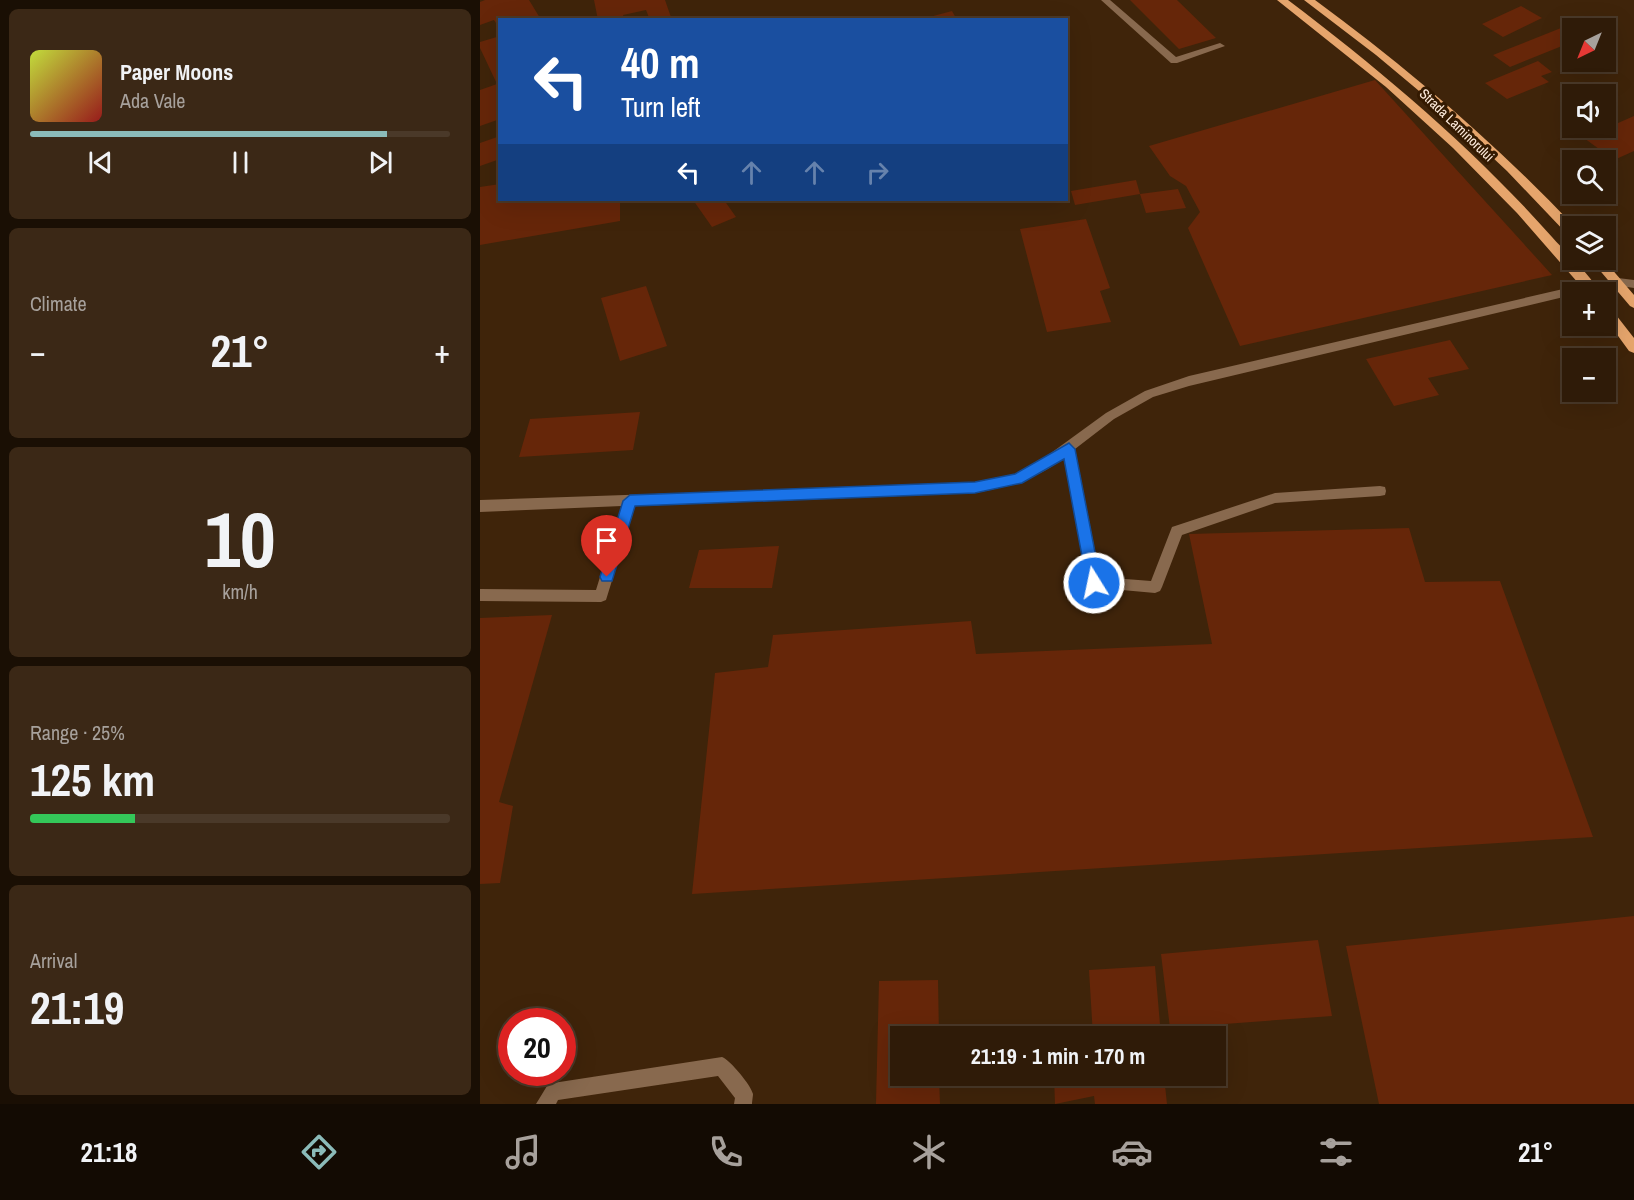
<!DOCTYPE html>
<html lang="en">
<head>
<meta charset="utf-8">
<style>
	body { margin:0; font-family:"Archivo Narrow",sans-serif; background:#3b2816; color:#f1f3f6; height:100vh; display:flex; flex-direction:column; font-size:22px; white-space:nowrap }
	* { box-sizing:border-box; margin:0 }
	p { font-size:20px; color:#a7a19c }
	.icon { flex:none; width:33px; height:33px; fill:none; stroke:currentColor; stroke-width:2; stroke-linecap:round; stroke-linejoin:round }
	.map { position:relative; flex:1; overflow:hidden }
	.panel { display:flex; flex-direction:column; gap:9px; padding:9px; background:#1a0f04; width:480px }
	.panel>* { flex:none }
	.banner { position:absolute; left:18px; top:18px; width:570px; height:183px; border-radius:0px; box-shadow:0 6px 24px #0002,0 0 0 2px #4a3929; background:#1a4fa0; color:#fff; overflow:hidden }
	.needle { width:39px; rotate:223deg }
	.fabs { position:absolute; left:1082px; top:18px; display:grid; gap:12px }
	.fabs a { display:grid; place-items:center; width:54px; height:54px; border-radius:0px; background:#2f1b08; box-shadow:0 6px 24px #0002,0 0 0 2px #4a3929; font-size:30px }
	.speed { position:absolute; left:18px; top:1008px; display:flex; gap:12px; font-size:30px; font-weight:700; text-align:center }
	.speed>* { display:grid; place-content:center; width:78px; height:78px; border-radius:50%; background:#2f1b08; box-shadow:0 6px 24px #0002,0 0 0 2px #4a3929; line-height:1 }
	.speed .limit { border:9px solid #d22; background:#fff; color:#111 }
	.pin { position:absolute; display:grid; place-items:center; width:51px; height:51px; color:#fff; margin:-62px -26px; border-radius:50% 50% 50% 0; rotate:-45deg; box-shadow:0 0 6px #0007 }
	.pin .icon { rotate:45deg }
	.me { position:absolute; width:66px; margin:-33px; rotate:350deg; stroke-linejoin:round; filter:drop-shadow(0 0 4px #0008) }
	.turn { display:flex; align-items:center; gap:21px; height:126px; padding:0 24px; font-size:27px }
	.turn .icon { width:78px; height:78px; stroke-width:2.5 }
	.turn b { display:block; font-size:42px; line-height:51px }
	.lanes { display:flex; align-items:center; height:57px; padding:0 24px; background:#0003; justify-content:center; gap:30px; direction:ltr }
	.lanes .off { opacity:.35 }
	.big { font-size:45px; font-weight:800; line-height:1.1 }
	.panel .widget { flex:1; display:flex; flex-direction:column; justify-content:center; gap:9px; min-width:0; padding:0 21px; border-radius:9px; background:#3b2816 }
	.panel .dial { align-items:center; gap:0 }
	.dial b { font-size:78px; line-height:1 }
	.song { display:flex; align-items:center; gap:18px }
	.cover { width:72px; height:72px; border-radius:9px; background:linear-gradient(135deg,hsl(70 70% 55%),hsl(0 70% 35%)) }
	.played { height:6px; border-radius:3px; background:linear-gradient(90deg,#8bbbb9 85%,#4a3929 85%) }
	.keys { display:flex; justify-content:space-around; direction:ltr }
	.heat { display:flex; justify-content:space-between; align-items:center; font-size:33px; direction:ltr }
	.charge { height:9px; border-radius:4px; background:linear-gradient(90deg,#34c759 25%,#4a3929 0) }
	.trip { position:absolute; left:410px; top:1026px; width:336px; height:60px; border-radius:0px; background:#2f1b08; box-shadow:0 6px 24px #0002,0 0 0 2px #4a3929; font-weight:800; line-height:60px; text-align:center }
	.tabs { display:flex; height:96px; justify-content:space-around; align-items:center; background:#130b03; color:#a7a19c }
	.tabs .icon { width:42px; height:42px }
	.tabs .current { color:#8bbbb9 }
	.tabs b { font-size:27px; color:#f1f3f6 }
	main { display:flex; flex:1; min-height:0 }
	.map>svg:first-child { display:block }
	.building { fill:#662609 }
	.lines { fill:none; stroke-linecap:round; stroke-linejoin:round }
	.lane { fill:#88694e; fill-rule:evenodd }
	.primary { fill:#e6a56c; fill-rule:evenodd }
	.route { fill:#1a73e8; stroke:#114b97; stroke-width:1.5 }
	.labels { text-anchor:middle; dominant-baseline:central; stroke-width:6; stroke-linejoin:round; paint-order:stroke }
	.far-street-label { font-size:14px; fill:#feecdd; stroke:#341a01 }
</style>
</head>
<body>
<main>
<section class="panel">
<div class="widget">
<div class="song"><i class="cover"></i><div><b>Paper Moons</b><p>Ada Vale</p></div></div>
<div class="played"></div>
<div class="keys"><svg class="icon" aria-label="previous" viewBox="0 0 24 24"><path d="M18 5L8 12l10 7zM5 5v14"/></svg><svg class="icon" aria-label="pause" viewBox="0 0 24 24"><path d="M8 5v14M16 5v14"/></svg><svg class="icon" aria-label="next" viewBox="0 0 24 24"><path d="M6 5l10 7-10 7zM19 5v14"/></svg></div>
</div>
<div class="widget"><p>Climate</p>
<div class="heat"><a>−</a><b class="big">21°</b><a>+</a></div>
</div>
<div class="widget dial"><b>10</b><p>km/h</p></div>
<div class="widget"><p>Range · 25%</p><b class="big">125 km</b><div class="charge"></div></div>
<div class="widget"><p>Arrival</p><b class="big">21:19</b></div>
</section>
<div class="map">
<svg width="1154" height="1104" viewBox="0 0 1154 1104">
	<rect width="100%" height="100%" fill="#3f240a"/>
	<path class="building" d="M5,0H49L60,18L20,20V29L14,20L0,25V2Z
		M114,0H185L192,20H170L166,10L143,15L145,20H118Z
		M650,0H697L736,38L699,49Z
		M1041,6L1062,18L1023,37L1002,24Z
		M472,11L477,20H442V19Z
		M1086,26L1092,30V42L1030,67L1013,55Z
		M20,36V119L0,126V90L17,84L0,48V42Z
		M1058,61L1072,72L1061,76L1069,82L1027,99L1005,83Z
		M895,80L1072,275L760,346L708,228L720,212L706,186L690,176L669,146Z
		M1154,116V151L1134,160L1104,138Z
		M20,136V159L0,166V143Z
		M656,180L660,194L698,189L706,208L666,213L660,194L595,205L591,191Z
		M20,184V200H140V221L0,245V187Z
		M213,200H244L256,217L232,227Z
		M606,219L630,288L620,291L631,322L567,332L540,229Z
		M166,286L187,346L140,361L121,298Z
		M970,340L989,369L948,378L959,395L914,406L886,359Z
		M1118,353L1122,358H1097Z
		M1125,362L1136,377L1125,380Z
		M160,412L153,450L39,457L50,419Z
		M929,528L945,582L1020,581L1113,837L212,894L235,673L288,667L293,635L491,621L496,654L732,644L709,534Z
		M299,546L292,588H209L219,550Z
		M72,615L19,802L33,806L20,883L0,884V618Z
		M1154,916V1104H899L866,946Z
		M838,940L852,1016L690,1028L681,954Z
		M675,966L681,1036H613L609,970Z
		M458,980L459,1036H420V1076H459L460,1104H396L399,981Z
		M574,1076H684L687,1104H615L614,1096L575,1104Z"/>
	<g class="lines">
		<path class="lane" d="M621,0H630L696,57L740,43L745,46L697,63H691Z
			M1138,278L1154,280V288L1134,285V279Z
			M1109,283L1113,284V290L1092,292V295L709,386L673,397L634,419L595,449L620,577L671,581L692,527L795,493L900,486L905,487L906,491L905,495L900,496L795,503L702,535L682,587L680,591L675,593L609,587L584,458C555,480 530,486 495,493L155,506L126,600L121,602L0,601V589L116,590L142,506L0,512V500L495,483L535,474L560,461L626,413L665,391L709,376Z
			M242,1057C250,1060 271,1085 273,1094C273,1096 272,1102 272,1104H254L255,1098L238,1076L78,1100L76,1104H56L67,1086L73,1083Z"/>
		<path class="primary" d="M797,0H808C903,72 993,148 1072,237C1086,253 1111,275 1119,292H1106L1037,213L973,148L906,87Z
			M824,0H835C928,68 1015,143 1094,226L1092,236L1088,235L1027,171L963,111L896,55Z
			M1111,260H1124L1154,295V308L1150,306Z
			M1125,304L1129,306L1154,338V353L1149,351L1125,318Z"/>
	</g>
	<path class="route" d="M589,443L595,449L621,583L619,587L614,589L609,587L607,583L584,459L542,483L495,493L155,506L132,581H122L120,577L143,501L150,495L495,482L535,474Z"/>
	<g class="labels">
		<g class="far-street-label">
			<text transform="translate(977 125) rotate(44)">Strada Laminorului</text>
		</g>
	</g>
</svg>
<div class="fabs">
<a><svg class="needle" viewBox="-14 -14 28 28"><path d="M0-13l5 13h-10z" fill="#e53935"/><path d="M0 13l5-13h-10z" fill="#a7a19c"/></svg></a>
<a><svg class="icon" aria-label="sound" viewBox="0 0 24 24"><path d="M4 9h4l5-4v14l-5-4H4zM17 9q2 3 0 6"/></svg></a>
<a><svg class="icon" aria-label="search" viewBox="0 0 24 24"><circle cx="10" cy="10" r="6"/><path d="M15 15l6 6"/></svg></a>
<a><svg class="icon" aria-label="layers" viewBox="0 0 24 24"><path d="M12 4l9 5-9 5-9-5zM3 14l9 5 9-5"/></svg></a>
<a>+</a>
<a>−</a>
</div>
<div class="speed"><div class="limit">20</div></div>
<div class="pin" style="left:127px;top:577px;background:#d93025"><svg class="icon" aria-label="arrive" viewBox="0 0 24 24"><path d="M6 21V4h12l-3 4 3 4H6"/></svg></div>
<svg class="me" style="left:614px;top:583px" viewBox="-20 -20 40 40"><circle r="17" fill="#1a73e8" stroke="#fff" stroke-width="3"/><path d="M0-11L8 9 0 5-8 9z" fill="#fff"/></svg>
<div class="trip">21:19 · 1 min · 170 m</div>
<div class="banner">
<div class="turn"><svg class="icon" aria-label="left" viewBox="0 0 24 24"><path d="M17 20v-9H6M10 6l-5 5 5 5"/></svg><div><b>40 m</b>Turn left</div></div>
<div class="lanes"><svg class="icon" aria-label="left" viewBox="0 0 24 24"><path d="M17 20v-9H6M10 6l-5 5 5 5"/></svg><svg class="icon off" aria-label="ahead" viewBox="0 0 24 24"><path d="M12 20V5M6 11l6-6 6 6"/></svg><svg class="icon off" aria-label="ahead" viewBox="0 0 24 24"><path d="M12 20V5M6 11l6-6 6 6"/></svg><svg class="icon off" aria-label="right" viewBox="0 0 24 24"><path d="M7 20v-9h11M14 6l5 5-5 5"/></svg></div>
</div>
</div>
</main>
<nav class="tabs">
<b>21:18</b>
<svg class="icon current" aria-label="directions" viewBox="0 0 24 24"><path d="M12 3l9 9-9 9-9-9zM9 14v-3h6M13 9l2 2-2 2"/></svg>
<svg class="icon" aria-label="music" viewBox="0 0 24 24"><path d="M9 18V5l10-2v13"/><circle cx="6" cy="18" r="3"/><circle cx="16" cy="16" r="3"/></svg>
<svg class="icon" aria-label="phone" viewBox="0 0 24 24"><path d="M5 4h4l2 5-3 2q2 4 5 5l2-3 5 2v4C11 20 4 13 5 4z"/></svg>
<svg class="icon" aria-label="climate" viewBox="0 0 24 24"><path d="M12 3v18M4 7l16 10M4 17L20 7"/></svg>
<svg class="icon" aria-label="car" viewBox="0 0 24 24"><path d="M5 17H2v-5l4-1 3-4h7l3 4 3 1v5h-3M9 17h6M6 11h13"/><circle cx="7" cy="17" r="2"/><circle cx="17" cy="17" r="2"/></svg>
<svg class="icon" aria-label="filters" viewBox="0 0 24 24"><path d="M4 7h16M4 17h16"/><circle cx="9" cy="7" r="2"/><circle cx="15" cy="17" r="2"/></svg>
<b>21°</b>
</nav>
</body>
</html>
